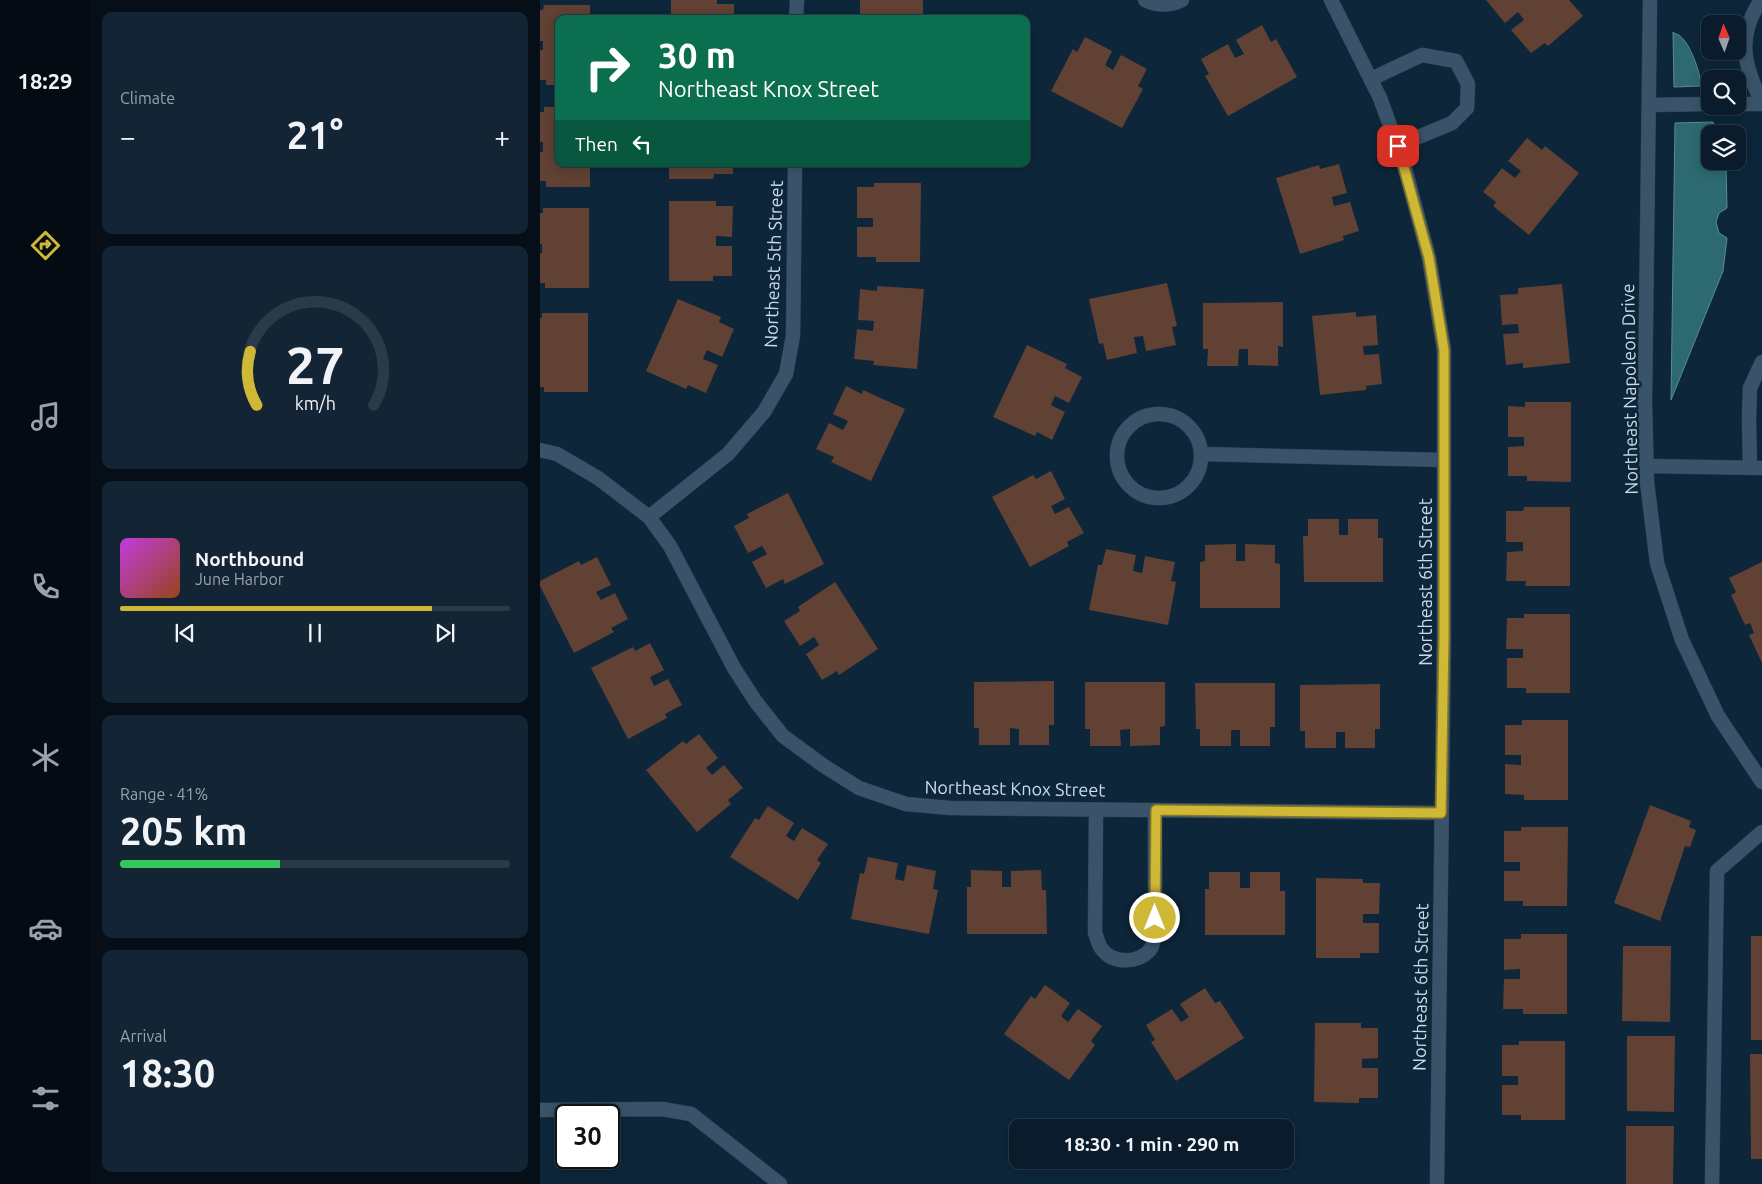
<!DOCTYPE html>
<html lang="en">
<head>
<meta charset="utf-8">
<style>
	body { margin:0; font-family:Ubuntu,sans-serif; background:#132534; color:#f1f3f6; height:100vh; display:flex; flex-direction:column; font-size:19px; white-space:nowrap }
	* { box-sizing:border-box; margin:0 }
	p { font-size:16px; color:#99a1a9 }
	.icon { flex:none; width:28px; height:28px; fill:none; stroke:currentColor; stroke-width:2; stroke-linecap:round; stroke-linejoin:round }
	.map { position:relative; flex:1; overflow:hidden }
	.panel { display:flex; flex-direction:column; gap:12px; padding:12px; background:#060f18; width:450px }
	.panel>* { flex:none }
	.guide { position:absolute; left:15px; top:15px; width:475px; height:152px; border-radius:10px; box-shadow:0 2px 12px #0003,0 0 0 1px #2a3a48; background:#0b6e4f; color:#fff; overflow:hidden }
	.needle { width:32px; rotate:358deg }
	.buttons { position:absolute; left:1161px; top:15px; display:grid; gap:10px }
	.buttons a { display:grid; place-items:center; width:45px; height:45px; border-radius:10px; background:#0a1c2c; box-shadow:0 2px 12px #0003,0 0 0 1px #2a3a48; font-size:25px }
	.speed { position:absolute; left:15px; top:1104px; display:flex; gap:10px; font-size:25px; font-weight:700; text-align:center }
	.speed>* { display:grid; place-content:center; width:65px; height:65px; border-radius:50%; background:#0a1c2c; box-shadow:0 2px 12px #0003,0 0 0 1px #2a3a48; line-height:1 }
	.speed .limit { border:2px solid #111; border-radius:8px; background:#fff; color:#111 }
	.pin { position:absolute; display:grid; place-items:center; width:42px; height:42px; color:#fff; margin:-21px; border-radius:10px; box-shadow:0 2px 8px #0006 }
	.me { position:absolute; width:55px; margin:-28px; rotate:0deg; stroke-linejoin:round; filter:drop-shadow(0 0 4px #0008) }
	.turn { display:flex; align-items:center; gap:18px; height:105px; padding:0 20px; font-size:22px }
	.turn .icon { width:65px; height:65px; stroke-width:2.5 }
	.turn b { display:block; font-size:35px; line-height:42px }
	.then { display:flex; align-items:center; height:48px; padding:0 20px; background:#0003; gap:10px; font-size:19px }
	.big { font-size:38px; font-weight:700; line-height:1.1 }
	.panel .widget { flex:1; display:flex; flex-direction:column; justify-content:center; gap:8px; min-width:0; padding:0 18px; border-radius:10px; background:#132534 }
	.panel .dial { align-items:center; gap:0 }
	.dial svg { height:130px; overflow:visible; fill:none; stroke:#2a3a48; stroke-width:7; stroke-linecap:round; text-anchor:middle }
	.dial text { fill:#f1f3f6; stroke:none }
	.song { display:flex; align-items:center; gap:15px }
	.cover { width:60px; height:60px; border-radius:8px; background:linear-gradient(135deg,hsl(290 70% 55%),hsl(20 70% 35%)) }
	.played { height:5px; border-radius:2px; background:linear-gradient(90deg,#d0b837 80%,#2a3a48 80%) }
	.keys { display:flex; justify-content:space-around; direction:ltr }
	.heat { display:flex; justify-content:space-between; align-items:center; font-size:28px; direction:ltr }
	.charge { height:8px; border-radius:4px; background:linear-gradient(90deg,#34c759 41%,#2a3a48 0) }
	.trip { position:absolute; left:469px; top:1119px; width:285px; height:50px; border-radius:10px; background:#0a1c2c; box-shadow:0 2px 12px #0003,0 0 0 1px #2a3a48; font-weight:700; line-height:50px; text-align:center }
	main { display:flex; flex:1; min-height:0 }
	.tab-bar { display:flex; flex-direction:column; width:90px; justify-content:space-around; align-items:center; background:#040b12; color:#99a1a9 }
	.tab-bar .icon { width:35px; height:35px }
	.tab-bar .selected { color:#d0b837 }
	.tab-bar b { font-size:22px; color:#f1f3f6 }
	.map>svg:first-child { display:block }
	.water { fill:#2c6971; stroke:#5c8b95 }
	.building { fill:#604133 }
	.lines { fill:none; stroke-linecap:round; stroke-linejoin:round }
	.service-casing { stroke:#313f50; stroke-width:15 }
	.minor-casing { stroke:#313f50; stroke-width:15 }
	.service { stroke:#39546a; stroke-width:14 }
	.minor { stroke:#39546a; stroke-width:14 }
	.route-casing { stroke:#877824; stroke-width:12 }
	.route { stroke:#d0b837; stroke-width:9 }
	.labels { text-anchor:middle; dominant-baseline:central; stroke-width:5; stroke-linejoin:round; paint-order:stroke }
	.street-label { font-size:18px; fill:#ccdbe9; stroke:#0d263a }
</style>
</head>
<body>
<main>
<nav class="tab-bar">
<b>18:29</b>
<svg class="icon selected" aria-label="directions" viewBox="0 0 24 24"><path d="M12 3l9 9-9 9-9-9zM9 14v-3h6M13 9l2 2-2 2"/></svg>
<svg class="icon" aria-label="music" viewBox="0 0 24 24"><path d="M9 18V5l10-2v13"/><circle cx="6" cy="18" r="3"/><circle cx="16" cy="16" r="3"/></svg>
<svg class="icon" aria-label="phone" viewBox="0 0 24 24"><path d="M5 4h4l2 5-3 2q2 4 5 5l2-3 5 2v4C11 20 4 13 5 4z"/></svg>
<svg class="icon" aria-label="climate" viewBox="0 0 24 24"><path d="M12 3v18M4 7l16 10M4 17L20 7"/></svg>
<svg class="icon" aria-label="car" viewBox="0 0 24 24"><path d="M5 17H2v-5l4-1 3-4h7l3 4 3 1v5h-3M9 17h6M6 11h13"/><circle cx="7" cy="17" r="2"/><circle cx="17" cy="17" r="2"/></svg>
<svg class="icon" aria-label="filters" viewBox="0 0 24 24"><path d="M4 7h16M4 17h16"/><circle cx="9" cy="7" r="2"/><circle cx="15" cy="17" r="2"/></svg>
</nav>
<section class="panel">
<div class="widget"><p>Climate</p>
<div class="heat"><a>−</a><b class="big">21°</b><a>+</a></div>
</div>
<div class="widget dial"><svg viewBox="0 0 100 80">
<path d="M14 69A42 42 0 1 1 86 69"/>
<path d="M14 69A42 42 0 0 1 10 36" stroke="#d0b837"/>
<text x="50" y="56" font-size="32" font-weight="700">27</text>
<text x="50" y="72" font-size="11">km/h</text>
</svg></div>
<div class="widget">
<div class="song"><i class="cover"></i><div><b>Northbound</b><p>June Harbor</p></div></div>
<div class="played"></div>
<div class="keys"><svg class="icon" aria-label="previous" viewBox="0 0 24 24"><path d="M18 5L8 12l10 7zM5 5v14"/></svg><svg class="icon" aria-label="pause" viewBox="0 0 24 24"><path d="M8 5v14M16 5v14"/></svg><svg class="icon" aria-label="next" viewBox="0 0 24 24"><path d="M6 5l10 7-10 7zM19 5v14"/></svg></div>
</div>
<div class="widget"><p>Range · 41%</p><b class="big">205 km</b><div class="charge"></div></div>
<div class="widget"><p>Arrival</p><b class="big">18:30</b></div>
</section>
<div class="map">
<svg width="1222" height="1184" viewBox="0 0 1222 1184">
	<rect width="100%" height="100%" fill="#0d263a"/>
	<path class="water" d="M1133,32C1135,34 1138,34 1140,36C1150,43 1161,74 1161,86L1134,87Z
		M1173,122L1176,134H1170V161H1185L1186,163L1187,208L1179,213L1176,222L1179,233L1187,238L1183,271L1131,400L1135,123Z"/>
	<path class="building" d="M131,0H177V4H194V19H131Z
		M320,0H383V19L320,18Z
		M946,0H1029L1043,16L1008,46L1005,43L991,53L971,30L984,20L978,12L965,23Z
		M4,5H50V19H19V85H6V80H0V50H3V41H0V10H3Z
		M722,25L731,42L736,39L757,77L688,116L665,76L669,74L661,59L688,44L695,58L704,54L696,40Z
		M545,37L572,51L565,65L573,70L581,55L607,69L598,86L603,89L582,128L511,91L533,49L537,52Z
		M4,107H19V164H50V187H6V181H0V152H3V142H0V112H4Z
		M987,138L1002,150L1005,146L1039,173L989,235L953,206L956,202L943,192L962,168L975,178L981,171L968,161Z
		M129,164H193V174H174L173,179H129Z
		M799,164L807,193L792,197L794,206L810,202L819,231L803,236L804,240L760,254L736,178L779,165L780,169Z
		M334,183H381L380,262H336V257H317V227H333V218H317V187H334Z
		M129,201H176V206H193L192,237L176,236V246H192V276H173V281H129Z
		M3,208H49V288H5V283H0V253H2V244H0V213H3Z
		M627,283L637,326L632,327L636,345L606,351L603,336L594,337L597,353L567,360L563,343L559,344L549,299Z
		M1022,284L1030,363L983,368V363L966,365L963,334L979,333L978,324L962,325L960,295L978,294V288Z
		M337,286L384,289L377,369L333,365L334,361L314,359L317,329L333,331L334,321L318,320L320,289L337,291Z
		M138,299L181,317L179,322L194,329L182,357L167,350L163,359L178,365L166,393L148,385L146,389L106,371Z
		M743,302V347L738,346V366L708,365V349H699L698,366H667L668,349H663V303Z
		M816,312V317L836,315L838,345L823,346L824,355L839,354L842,384L826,386V390L780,395L772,316Z
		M2,313H48V392H4V387H0V318H2Z
		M487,345L527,364L525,368L542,377L529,403L515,396L511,405L525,412L512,440L497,432L495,436L453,417Z
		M306,386L322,394L323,390L365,409L331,481L291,462L294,457L276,449L289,423L303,430L308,421L293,414Z
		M985,402H1031V482L987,481V476H968V447L984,446V437H968V406L985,407Z
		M511,471L525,499L511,506L515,514L529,507L544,533L527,542L529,546L490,567L452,497L493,475L496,479Z
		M248,493L284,564L245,584L243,579L226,588L212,562L227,554L222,546L208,553L194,526L209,518L207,514Z
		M984,507H1030V586H985L986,581H966L967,552L983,551V542H966V511H983Z
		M768,519H799V535H808V519H838V538H843V582H764L763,536H768Z
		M696,544V561H705V544L735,545V563L740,564V608H660V562L665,561V545Z
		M566,549L596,555L593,571L602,573L605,556L635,562L631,581L636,582L628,625L549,610L558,565H562Z
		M57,557L71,585L56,592L61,600L75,593L88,619L71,628L74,632L34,653L0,586V581L39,561L41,565Z
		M1222,562V663L1209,635L1214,633L1210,623L1205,625L1191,595L1196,592L1189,578Z
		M295,582L338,649L299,675L297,671L282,680L266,654L279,645L274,637L260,646L244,621L260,611L258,607Z
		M984,614H1030V693H986V688H967V658H983V649H966L967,618H984Z
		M110,643L124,670L110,677L114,686L128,679L142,705L125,714L127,718L88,739L51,668L93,647L95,651Z
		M514,681V725H509V745H479V729L470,728V745H439V728H434V682Z
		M545,682H625V726L620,727V745L590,746V729L580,730L581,746H550V729H545Z
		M655,683H735V727H730V746H700V730H691V746H660V729H656Z
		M840,684V729H835V748H805V732H796V748H765V731H760V685Z
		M982,720H1028V800H984V795L965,794V764L981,765V755H965V725H982Z
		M159,734L178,758L166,768L172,775L184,765L203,788L188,800L191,804L157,832L106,770L143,741L146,744Z
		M1110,805L1151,821L1149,827L1156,830L1150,847L1145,846L1120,921L1074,903Z
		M228,806L254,823L246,836L254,841L262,828L288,844L277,860L281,863L258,900L190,857L215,818L219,820Z
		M981,827H1028L1027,906H983V901H964V871H980V862H964V831H981Z
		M328,857L358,863L355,879L364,881L367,865L396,871L393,889L398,890L389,934L311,919L320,873L324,874Z
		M431,870L462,871V887H471V871L501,870L502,890H506L507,934H427V887H431Z
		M669,872H700V888H710V872H740V891H745V935H665V889H669Z
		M776,878L823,879V883H840L839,914H823V923H839V953H820V958H776Z
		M981,934H1027V1014H983V1009H963L964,979H980V969L964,970V939H981Z
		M1211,936H1222V1040H1211Z
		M1083,946H1131L1130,1022L1082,1021Z
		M505,985L530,1003L521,1016L528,1022L538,1009L562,1026L551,1041L555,1045L529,1080L464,1034L491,996L495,999Z
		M665,988L675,1003L680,1001L704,1038L636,1081L611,1042L615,1040L606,1025L632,1009L641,1022L649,1017L640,1004Z
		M775,1023H821V1028H838V1058L822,1059V1068H838V1098H819V1103L774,1102Z
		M1087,1036H1135L1134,1112L1087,1111Z
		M979,1041H1025V1120H981V1115H962V1085H978V1076H962V1045H979Z
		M1210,1054H1222V1159H1211Z
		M1086,1126H1134L1133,1184H1086Z"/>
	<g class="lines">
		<defs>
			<path id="service" d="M1221,0C1196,37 1204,66 1222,103
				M1198,104H1222
				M1109,105L1170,104
				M1107,466L1222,468
				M1210,468L1209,419L1210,388L1222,362"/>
			<path id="minor" d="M605,0C616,6 631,6 642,0
				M791,0L840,98L863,161L889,258L904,350V636L897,1184
				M1110,0L1105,403L1107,482L1117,563L1142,640L1178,716L1222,782
				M256,19L257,0
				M831,79L882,55L916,61L928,84L927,108L912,123L857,146
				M577 456a42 42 0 1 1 84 0a42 42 0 1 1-84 0Z
				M0,450L17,454L58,478L109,517L130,546L194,668L216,702L243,736L284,766L319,788L366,804L410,808L901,813
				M662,454L904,460
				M109,517L188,454L224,412L246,374L253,336L255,164
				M556,810L555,933C557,937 558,944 561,948C572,964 597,964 610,950C613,946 614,940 615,935V810
				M0,1110L122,1109L151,1114L240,1184
				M1172,1184L1177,871L1222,832"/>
		</defs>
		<use href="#service" class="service-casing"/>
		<use href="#minor" class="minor-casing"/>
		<use href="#service" class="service"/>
		<use href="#minor" class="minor"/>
	</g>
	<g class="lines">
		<defs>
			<path id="route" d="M615,918L616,810L901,813L904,636V350L889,258L858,146"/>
		</defs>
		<use href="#route" class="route-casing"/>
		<use href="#route" class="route"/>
	</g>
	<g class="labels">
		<g class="street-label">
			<text transform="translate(233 264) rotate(-88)">Northeast 5th Street</text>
			<text transform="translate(1089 389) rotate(-91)">Northeast Napoleon Drive</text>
			<text transform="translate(885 582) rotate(-90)">Northeast 6th Street</text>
			<text transform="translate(475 788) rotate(1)">Northeast Knox Street</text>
			<text transform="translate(880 987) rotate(-89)">Northeast 6th Street</text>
		</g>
	</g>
</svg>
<div class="buttons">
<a><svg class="needle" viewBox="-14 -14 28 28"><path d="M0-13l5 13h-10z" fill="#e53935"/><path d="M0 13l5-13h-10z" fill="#99a1a9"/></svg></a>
<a><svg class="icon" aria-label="search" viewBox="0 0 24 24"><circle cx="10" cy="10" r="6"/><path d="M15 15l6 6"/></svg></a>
<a><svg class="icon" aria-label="layers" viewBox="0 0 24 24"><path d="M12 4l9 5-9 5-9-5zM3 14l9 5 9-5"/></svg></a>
</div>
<div class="speed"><div class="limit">30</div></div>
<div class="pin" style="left:858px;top:146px;background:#d93025"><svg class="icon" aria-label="arrive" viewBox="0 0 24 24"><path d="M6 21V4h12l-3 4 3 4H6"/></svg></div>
<svg class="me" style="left:615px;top:918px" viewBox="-20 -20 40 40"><circle r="17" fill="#d0b837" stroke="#fff" stroke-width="3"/><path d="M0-11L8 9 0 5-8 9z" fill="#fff"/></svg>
<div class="trip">18:30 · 1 min · 290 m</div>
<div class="guide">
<div class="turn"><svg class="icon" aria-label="right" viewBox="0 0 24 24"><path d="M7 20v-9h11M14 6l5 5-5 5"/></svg><div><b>30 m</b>Northeast Knox Street</div></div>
<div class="then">Then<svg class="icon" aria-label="left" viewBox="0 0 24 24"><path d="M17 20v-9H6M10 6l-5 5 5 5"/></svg></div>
</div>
</div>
</main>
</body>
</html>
